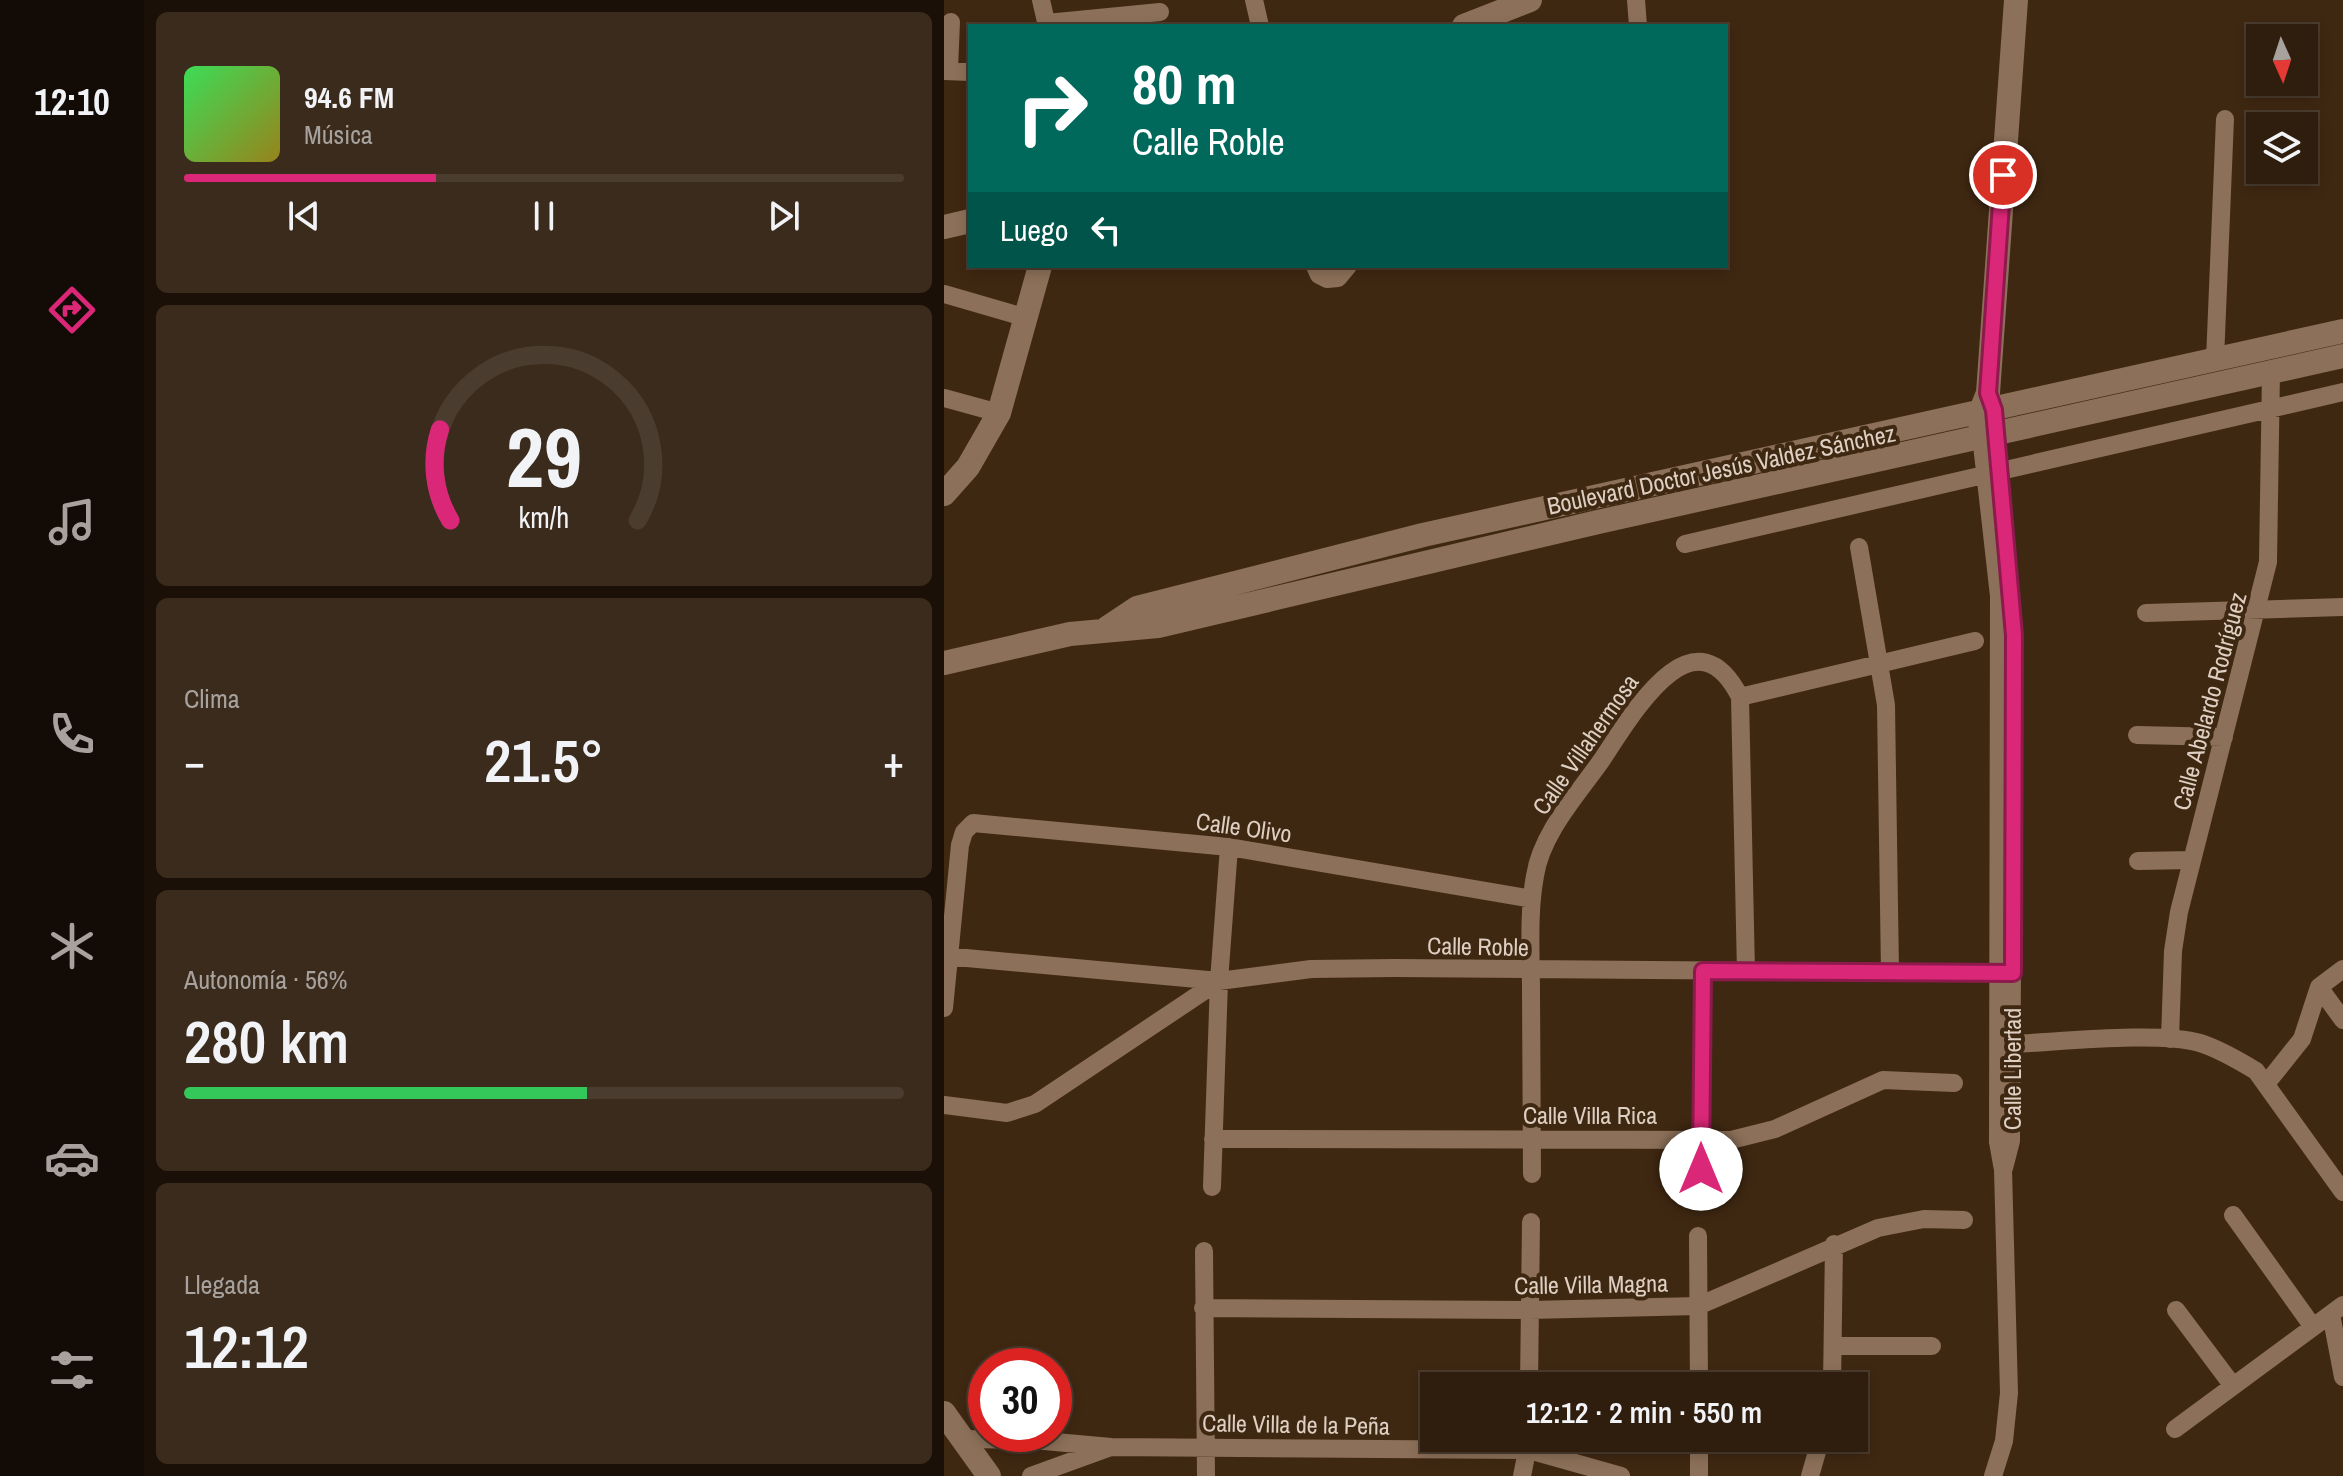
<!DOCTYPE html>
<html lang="es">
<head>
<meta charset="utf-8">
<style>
	body { margin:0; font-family:"Archivo Narrow",sans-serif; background:#3b2b1c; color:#f1f3f6; height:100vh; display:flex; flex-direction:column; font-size:30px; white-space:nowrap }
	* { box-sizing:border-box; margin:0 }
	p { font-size:26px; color:#a7a29e }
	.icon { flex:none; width:44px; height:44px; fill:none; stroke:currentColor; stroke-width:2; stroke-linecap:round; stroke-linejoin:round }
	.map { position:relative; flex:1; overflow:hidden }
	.drawer { display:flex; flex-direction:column; gap:12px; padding:12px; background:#1a1008; width:800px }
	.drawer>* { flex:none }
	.hud { position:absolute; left:24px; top:24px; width:760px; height:244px; border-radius:0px; box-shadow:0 4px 12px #0003,0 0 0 2px #4a3c2e; background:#00695c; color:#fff; overflow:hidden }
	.needle { width:52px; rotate:177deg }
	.tools { position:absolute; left:1302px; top:24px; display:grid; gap:16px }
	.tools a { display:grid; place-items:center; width:72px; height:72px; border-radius:0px; background:#2f1e0e; box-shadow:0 4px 12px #0003,0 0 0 2px #4a3c2e; font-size:40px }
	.speed { position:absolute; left:24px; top:1348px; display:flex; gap:16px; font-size:40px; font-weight:700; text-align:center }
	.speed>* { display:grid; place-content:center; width:104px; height:104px; border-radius:50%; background:#2f1e0e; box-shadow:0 4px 12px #0003,0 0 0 2px #4a3c2e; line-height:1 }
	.speed .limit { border:12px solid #d22; background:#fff; color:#111 }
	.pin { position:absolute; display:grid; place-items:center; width:68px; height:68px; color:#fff; margin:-34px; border:4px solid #fff; border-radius:50%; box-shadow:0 2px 8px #0007 }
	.me { position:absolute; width:88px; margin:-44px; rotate:0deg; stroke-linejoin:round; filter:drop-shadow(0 0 6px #0008) }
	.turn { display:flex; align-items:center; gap:28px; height:168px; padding:0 32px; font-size:36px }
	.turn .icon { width:104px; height:104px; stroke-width:2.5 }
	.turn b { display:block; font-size:56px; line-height:68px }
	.then { display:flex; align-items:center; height:76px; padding:0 32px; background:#0003; gap:16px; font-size:30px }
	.big { font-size:60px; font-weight:600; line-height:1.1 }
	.drawer .widget { flex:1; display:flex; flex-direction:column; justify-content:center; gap:12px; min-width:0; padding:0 28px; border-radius:12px; background:#3b2b1c }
	.drawer .dial { align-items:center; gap:0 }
	.dial svg { height:208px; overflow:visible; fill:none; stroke:#4a3c2e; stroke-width:7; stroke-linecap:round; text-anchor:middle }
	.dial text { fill:#f1f3f6; stroke:none }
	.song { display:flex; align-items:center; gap:24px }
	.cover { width:96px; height:96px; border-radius:12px; background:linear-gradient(135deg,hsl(130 70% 55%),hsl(50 70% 35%)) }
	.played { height:8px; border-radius:4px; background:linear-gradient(90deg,#db2777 35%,#4a3c2e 35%) }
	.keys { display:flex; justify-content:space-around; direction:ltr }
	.heat { display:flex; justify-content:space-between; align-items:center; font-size:44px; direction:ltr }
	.charge { height:12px; border-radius:6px; background:linear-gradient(90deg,#34c759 56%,#4a3c2e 0) }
	.trip { position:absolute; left:476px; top:1372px; width:448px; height:80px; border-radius:0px; background:#2f1e0e; box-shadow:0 4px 12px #0003,0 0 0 2px #4a3c2e; font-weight:600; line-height:80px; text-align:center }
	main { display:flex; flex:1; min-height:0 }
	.dock { display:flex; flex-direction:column; width:144px; justify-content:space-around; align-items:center; background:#130c06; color:#a7a29e }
	.dock .icon { width:56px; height:56px }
	.dock .active { color:#db2777 }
	.dock b { font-size:36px; color:#f1f3f6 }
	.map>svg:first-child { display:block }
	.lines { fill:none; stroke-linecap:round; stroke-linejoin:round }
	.street { stroke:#8c7059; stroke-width:18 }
	.secondary { stroke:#8c7059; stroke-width:24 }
	.route-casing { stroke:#8e194d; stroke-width:20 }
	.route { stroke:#db2777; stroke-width:14 }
	.labels { text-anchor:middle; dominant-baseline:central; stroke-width:8; stroke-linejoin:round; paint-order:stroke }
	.street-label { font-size:24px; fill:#decfc2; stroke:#3f2812 }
</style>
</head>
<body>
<main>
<nav class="dock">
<b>12:10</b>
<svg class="icon active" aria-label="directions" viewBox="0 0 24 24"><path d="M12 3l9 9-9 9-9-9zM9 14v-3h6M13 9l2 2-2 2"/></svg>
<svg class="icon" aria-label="music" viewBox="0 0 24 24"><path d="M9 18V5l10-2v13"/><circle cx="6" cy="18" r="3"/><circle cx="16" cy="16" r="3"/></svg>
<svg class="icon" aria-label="phone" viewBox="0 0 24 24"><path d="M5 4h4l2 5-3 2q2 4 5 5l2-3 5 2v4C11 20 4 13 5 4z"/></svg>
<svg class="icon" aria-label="climate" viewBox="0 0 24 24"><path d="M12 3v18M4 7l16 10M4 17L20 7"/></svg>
<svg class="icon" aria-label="car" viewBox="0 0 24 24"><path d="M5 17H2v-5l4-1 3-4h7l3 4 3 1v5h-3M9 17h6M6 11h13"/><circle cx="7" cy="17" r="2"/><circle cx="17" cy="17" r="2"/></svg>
<svg class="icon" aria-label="filters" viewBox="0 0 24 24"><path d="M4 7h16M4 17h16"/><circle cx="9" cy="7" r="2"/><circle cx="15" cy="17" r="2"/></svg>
</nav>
<section class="drawer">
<div class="widget">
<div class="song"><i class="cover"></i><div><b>94.6 FM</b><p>Música</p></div></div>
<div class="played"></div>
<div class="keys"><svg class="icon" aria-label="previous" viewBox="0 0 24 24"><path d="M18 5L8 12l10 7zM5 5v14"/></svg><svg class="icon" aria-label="pause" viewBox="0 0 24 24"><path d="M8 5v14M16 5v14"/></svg><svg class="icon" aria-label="next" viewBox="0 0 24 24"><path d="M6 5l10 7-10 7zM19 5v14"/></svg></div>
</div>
<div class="widget dial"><svg viewBox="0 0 100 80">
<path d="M14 69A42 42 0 1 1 86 69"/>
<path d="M14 69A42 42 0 0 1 10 34" stroke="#db2777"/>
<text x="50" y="56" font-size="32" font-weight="700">29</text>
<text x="50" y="72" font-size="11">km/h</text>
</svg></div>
<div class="widget"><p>Clima</p>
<div class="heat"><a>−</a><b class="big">21.5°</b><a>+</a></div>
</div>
<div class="widget"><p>Autonomía · 56%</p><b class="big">280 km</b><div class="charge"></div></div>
<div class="widget"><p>Llegada</p><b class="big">12:12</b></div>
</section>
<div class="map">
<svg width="1399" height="1476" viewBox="0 0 1399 1476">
	<rect width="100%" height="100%" fill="#3f2812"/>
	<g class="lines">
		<path class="street" d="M97,0L103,26
			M310,0L316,26
			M692,0L694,26
			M103,23L216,12
			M5,69L7,22
			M0,71L26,72
			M371,266L375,275L383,279L394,278L404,266
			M0,294L83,318
			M1271,360L1281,119
			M0,398L55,413
			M1052,432L1070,635L1067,1141L1060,1168
			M1037,436L1055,596L1054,1142L1059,1170L1065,1393L1060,1441L1049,1476
			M741,544L1399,392
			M915,547L942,705L946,972
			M1202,613L1399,607
			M796,697L1031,641
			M1193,735L1280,737
			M1194,861L1248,860
			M0,956L275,981L367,969L451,968L1069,973
			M1375,987L1399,1020
			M0,1008L16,845L20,832L29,823L285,847L588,899
			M1226,1039L1229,951L1235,912L1324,562L1327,372
			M1068,1044C1115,1042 1215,1031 1256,1043C1275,1049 1294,1060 1312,1071L1399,1192
			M1322,1084L1358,1039L1375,987L1399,969
			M0,1105L63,1113L91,1104L275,981
			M269,1139L787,1140L831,1129L939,1080L1010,1083
			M588,1174C588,1113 587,1052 587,992C587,954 584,913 591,876C597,834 633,795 657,761C685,720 749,604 796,697L802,972
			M268,1187L275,981L285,847
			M757,1198L759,971
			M1289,1215L1369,1327
			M754,1236L755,1386
			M260,1251L262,1476
			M259,1308L586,1310L754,1306L934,1228L980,1219L1020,1220
			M1232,1310L1289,1386
			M1387,1314L1399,1377
			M891,1346H988
			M585,1386L587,1222
			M888,1386L890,1244
			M1231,1429L1399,1305
			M755,1438V1476
			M18,1439L89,1440L167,1447L585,1450L677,1476
			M87,1476L164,1448
			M578,1476L585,1441
			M866,1476L877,1438"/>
		<path class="secondary" d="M520,26L586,0
			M0,227L26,221
			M1036,423V413L1044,393L1072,0
			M0,494L24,467L55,413L96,266
			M163,628L193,608L479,535L1399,331
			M0,663L126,634L214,626L654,522L1399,356
			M0,1413L45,1476"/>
	</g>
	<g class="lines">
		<defs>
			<path id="route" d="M757,1169L759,971L1069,973L1070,635L1050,410L1044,393L1059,175"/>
		</defs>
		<use href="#route" class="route-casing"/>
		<use href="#route" class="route"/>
	</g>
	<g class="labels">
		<g class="street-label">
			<text transform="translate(777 469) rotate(-12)">Boulevard Doctor Jesús Valdez Sánchez</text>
			<text transform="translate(1265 701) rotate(-75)">Calle Abelardo Rodríguez</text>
			<text transform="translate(641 744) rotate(-55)">Calle Villahermosa</text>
			<text transform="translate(300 827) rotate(8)">Calle Olivo</text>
			<text transform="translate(534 946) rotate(1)">Calle Roble</text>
			<text transform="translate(1068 1069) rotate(-90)">Calle Libertad</text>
			<text x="646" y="1115">Calle Villa Rica</text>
			<text transform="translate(647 1284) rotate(-1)">Calle Villa Magna</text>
			<text transform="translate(352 1424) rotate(1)">Calle Villa de la Peña</text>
		</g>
	</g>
</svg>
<div class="tools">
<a><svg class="needle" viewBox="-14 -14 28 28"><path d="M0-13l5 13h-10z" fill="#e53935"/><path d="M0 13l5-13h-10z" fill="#a7a29e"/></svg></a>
<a><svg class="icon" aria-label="layers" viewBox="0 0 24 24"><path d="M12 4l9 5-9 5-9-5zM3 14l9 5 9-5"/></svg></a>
</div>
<div class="speed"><div class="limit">30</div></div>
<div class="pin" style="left:1059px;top:175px;background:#d93025"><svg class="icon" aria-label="arrive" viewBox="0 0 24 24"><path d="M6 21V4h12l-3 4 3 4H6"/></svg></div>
<svg class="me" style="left:757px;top:1169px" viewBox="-20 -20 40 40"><circle r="19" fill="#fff"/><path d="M0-13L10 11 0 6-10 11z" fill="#db2777"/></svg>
<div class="trip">12:12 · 2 min · 550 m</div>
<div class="hud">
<div class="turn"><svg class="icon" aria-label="right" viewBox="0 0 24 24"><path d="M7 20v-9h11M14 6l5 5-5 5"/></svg><div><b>80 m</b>Calle Roble</div></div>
<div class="then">Luego<svg class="icon" aria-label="left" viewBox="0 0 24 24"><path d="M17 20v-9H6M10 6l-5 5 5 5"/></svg></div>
</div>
</div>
</main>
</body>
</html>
